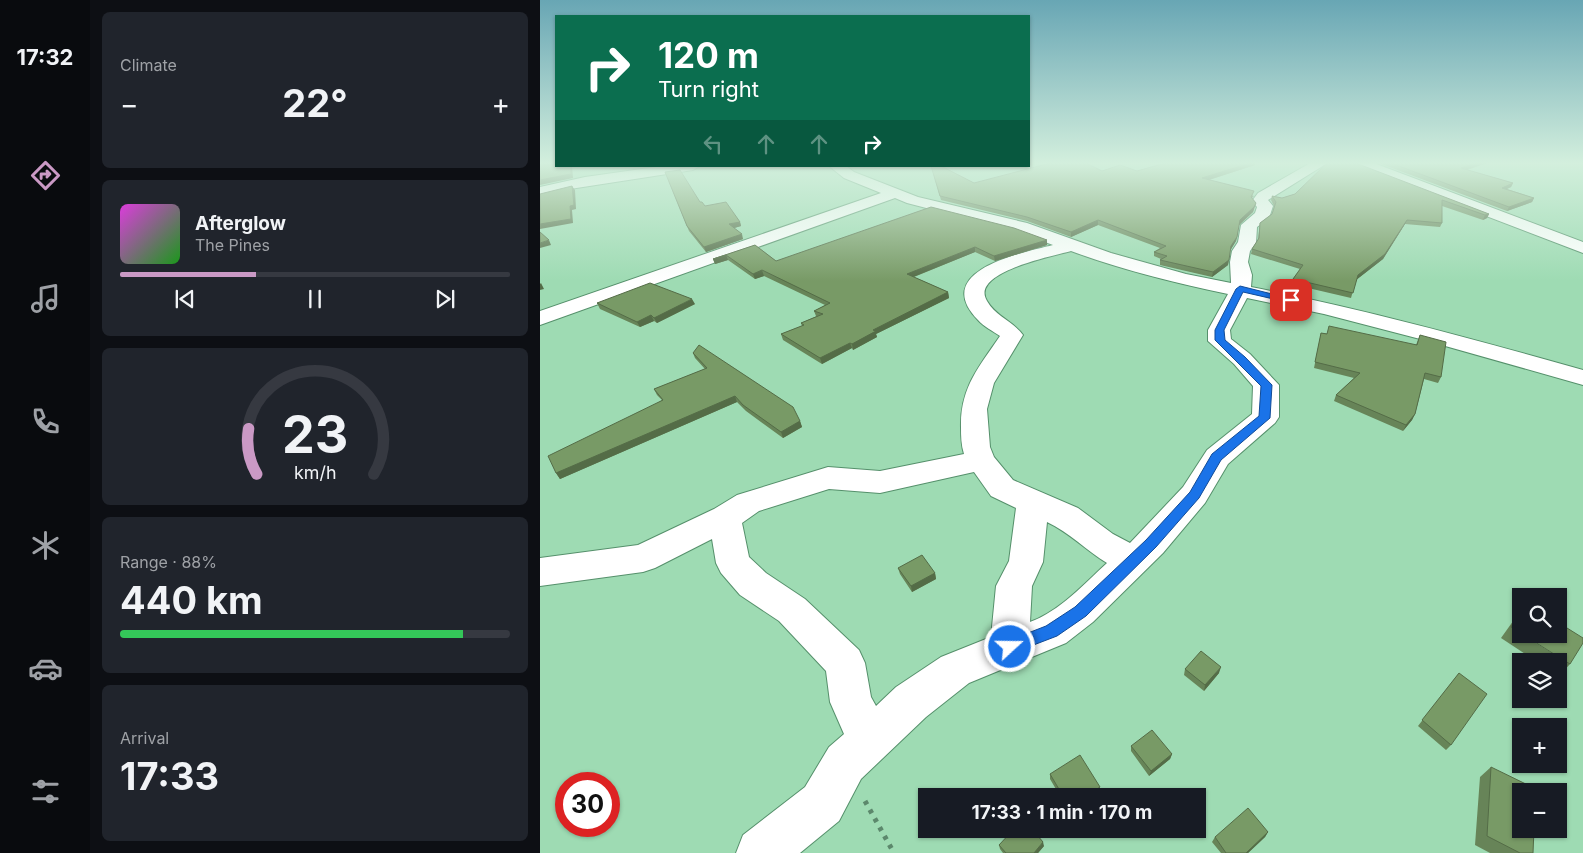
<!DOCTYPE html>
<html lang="en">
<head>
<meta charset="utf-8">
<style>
	body { margin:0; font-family:Inter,sans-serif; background:#20242c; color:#f1f3f6; height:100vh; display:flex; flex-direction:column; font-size:19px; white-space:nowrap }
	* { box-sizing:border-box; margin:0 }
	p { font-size:16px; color:#9ea1a6 }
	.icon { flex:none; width:28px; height:28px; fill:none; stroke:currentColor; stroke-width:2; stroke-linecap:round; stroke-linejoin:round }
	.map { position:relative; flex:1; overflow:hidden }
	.side { display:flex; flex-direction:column; gap:12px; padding:12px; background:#0d0f14; width:450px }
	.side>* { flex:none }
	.hud { position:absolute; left:15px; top:15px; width:475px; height:152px; border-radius:0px; box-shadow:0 1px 4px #0004; background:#0b6e4f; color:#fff; overflow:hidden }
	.tools { position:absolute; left:972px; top:588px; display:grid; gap:10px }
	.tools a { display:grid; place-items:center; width:55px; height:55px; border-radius:0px; background:#171b24; box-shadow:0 1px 4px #0004; font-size:25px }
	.speed { position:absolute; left:15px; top:772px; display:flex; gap:10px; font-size:25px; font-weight:700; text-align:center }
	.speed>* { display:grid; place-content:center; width:65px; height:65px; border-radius:50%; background:#171b24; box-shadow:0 1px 4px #0004; line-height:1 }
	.speed .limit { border:8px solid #d22; background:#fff; color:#111 }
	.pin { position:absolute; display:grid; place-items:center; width:42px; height:42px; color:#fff; margin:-21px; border-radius:10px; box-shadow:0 2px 8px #0006 }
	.me { position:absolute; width:55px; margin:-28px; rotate:69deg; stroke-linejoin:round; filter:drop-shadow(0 0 4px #0008) }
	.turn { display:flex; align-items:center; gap:18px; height:105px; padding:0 20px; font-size:22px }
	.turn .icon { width:65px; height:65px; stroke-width:2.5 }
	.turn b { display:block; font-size:35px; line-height:42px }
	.lanes { display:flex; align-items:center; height:48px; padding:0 20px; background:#0003; justify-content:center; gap:25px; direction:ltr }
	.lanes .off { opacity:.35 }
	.big { font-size:38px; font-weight:700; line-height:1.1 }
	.side .card { flex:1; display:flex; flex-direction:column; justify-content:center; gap:8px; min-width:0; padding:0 18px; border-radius:8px; background:#20242c }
	.side .dial { align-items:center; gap:0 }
	.dial svg { height:130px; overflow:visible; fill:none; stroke:#363941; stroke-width:7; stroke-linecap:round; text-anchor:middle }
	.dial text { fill:#f1f3f6; stroke:none }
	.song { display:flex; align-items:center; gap:15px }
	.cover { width:60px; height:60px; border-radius:8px; background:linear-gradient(135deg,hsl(300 70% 55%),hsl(120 70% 35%)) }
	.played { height:5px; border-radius:2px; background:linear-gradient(90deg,#ca99c5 35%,#363941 35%) }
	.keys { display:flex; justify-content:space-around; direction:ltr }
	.heat { display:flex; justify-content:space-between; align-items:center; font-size:28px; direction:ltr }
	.charge { height:8px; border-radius:4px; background:linear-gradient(90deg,#34c759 88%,#363941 0) }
	.trip { position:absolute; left:378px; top:788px; width:288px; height:50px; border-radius:0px; background:#171b24; box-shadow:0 1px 4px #0004; font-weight:700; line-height:50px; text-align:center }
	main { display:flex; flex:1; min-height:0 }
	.tab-bar { display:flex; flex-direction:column; width:90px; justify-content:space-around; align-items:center; background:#090b0e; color:#9ea1a6 }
	.tab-bar .icon { width:35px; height:35px }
	.tab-bar .on { color:#ca99c5 }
	.tab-bar b { font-size:22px; color:#f1f3f6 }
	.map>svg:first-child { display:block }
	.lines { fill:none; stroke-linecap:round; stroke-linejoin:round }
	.minor-casing { stroke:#55906b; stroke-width:2 }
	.path { stroke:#5c886c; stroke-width:5; stroke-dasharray:4 6; stroke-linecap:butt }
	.minor { fill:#fff; fill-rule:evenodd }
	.wall { fill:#678458 }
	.shaded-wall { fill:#546c47 }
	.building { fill:#789a66; stroke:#546c47 }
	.route { fill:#1a73e8; stroke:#114b97 }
</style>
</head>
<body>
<main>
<nav class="tab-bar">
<b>17:32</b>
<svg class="icon on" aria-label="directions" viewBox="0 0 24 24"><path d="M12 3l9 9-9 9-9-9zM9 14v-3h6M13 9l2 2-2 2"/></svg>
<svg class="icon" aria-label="music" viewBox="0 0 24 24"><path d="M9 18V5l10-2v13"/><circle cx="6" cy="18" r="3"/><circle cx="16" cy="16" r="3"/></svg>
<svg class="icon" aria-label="phone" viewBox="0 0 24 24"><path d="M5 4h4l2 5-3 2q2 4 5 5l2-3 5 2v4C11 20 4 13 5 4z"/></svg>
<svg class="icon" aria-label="climate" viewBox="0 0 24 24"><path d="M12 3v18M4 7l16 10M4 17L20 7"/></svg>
<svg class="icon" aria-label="car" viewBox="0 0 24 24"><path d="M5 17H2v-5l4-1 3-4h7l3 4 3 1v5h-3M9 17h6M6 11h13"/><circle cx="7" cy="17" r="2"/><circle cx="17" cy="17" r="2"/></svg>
<svg class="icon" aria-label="filters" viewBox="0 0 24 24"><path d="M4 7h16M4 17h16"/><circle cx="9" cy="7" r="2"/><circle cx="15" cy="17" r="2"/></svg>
</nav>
<section class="side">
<div class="card"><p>Climate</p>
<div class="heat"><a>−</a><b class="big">22°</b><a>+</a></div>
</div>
<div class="card">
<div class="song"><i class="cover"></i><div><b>Afterglow</b><p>The Pines</p></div></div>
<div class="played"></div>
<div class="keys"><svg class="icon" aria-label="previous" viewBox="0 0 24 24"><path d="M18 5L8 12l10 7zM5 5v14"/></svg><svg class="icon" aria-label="pause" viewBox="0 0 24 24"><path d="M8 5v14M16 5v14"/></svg><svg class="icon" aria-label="next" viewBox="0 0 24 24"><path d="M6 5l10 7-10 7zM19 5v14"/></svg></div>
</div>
<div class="card dial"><svg viewBox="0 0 100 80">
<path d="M14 69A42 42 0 1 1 86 69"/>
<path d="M14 69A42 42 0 0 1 9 41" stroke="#ca99c5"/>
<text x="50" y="56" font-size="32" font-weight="700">23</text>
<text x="50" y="72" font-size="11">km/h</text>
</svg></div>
<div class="card"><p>Range · 88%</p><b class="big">440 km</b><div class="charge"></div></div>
<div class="card"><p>Arrival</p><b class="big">17:33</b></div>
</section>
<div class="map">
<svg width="1043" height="853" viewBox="0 0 1043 853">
	<rect width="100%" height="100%" fill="#9edbb3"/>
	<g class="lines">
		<defs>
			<path id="minor" d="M772,162H789L728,200L733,206L729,218L717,227L716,243L710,251L708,262L712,275L711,287C823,309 933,339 1043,370V385L884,340L784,314L707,298L690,330L691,339L710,354L739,385V417L735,423L688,464L665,503L623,553L553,622L526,643L429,683L386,717L321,779L299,821L260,853H196L203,835L265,787L289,747L304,734L290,702L286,671L239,621L200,595L181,573L176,563L172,539L115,568L103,572L0,586V558L98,545L174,509L197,495L288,467L340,471L424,454C421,445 421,436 421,427C420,388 439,367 460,336C453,331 444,327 438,320C390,271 481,253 513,245L475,231L367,203L355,198L0,325V311L341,193L304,178L289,166H306L314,172L378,197L487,223L571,253L646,274L691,283L690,262L692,251L698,242L701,225L715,213L717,207L712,201L718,193ZM531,251C582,270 635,283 688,294L668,330V341L694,364L713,386L712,414L667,450L643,487L590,543L573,534L538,508L473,480L454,457L450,447L447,409L454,383L483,335C473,321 456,317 447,301C429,272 514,256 531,251ZM434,472L451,496L476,508L469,561L456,586L451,637L401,657L356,687L336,706L331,697L325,663L319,650L265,599L226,573L209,557L202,523L219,511L289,489L340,493ZM507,522C529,532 547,551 567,563C544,584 520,611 490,622L492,586L503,562Z
				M811,162H831L1043,242V253L813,165Z
				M123,166H160L153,170L30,189L0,197V187L45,177Z"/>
		</defs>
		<use href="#minor" class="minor-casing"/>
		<path class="path" d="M325,801L354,853"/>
		<use href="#minor" class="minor"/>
	</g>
	<path class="wall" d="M629,162H715V165L669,180L714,196L712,198L716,203L713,212L699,225L696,241L690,250L688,265L672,277L620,265V260L621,259L614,256V252L620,248L558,225L531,237L487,221L401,200L391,166H401L434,183L562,171H597Z
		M836,162H950L927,170L973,183L971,187L967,189L994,198L992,202L967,211Z
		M813,163L949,214L947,218L943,220L902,206V223L900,227L865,224L843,259L816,280L811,298L751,284L753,279L760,269L711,254L712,249L718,240L720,223L732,214L734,206L731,200L732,196L742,198L755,194Z
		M125,172L160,202L165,206L200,222L201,226L194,228L203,239L166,252L149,231Z
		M474,228L507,245L455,261L435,252L374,277L408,292L409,298L336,334L337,337L313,350L312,348L282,364L243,340L241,334L262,326L261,323L277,316H276L274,311L285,305L224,276L215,279L188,260L175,264L173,259L215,245L236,261Z
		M57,303L155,304L117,323L114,321L100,327L60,309Z
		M781,333L876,345L880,335L901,377L898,383L884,379L875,414L872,420L863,431L794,401L796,395L814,378L774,368Z
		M153,353L260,421L262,427L243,438L206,411L197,402L20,479L16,473L122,400L117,395L114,389L165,369L155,358Z
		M358,568L395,573L396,579L372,592L360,574Z
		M981,610V634L1030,664L1019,676V661H996L961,638Z
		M645,669L679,673L664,691L644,675Z
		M919,673L911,745L906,750L878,726Z
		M591,746L632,754L630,759L609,776L591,751Z
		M951,767L993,853H950L935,845L940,777Z
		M510,774L559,792L554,796H520L510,779Z
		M728,832L725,837L708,853H681L672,842L675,837Z
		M459,845L504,846L498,853H463L460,849Z"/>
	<path class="shaded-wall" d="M713,162H715V165L662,182V178Z
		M940,162H950L919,172L921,168Z
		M31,166H32L33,178L0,185V180Z
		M973,183L971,187L960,192L962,188Z
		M32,186L35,190L36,209L32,210L33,223L0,229V224L30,206Z
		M994,198L992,202L967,211L969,207Z
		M716,203L713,212L699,225L700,220Z
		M949,214L947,218L943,220L945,215Z
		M558,220V225L531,237V232Z
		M867,220L865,224L843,259L816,280L818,275Z
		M200,222L201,226L191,229L189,224Z
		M202,234L203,239L166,252L164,247Z
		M697,237L696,241L690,251L691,246Z
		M9,240L11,245L0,248V243Z
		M507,240V245L455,261L454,256Z
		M435,247V252L368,279L367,274Z
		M186,255L188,260L175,264L173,259Z
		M689,260L688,265L672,277L673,272Z
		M222,270L224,276L215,279L213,274Z
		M1,283L4,289L0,290V284Z
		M408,292L409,298L336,334L337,337L313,350L312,344L333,330Z
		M152,299L155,304L117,323L114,318Z
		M111,315L114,321L100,327L97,322Z
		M310,343L312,348L282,364L280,358Z
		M195,396L197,402L20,479L16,473Z
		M875,414L872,420L863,431L866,425Z
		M260,421L262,427L243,438L241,432Z
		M395,573L396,579L372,592L371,586Z
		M681,667L679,673L664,691L665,685Z
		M632,754L630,759L609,776L611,771Z
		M560,787L559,792L554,796H547Z
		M728,832L725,837L708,853H706Z
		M503,842L504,846L498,853H494Z"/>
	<path class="building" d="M0,162H16V166H31V174L0,180Z
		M514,162H544L562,171L580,165L597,171L629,162H713L662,178L714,191L711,197L716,203L714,207L700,220L697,237L691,246L689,260L673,272L620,260L627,256L614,252L626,246L558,220L531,232L487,217L400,196L391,166H401L434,183Z
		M788,162H813L949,214L945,215L902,200V223L867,220L845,254L818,275L813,293L753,279L763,265L712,249L719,238L720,223L732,214L736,202L732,196L742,198L755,194Z
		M848,162H940L921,168L973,183L962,188L994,198L969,207Z
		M140,170L160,202H162L165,206L186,202L200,222L189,224L202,234L164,247L147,226L125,172Z
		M32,186L34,205L30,206L31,219L0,224V194Z
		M391,207L474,228L507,240L454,256L435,247L367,274L408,292L333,330L336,331L312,344L310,343L280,358L241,334L264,325L261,323L283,314L274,311L290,303L222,270L213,274L186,255L173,259L215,245L236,261Z
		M0,232L9,240L0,243Z
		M110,283L152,299L114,318L111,315L97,322L57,303Z
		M789,326L877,345L880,335L906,342L901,377L885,373L875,414L866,425L796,395L820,373L775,362L781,333L787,334Z
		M159,345L253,407L260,421L241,432L203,405L195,396L16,473L8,456L123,400L114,389L167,368L153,353Z
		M382,555L395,573L371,586L358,568Z
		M981,611V634L971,627Z
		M1019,623L1043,638V643L1030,664L982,634H1019Z
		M661,651L681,667L665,685L645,669Z
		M919,673L947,694L911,745L882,720Z
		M612,730L632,754L611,771L591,746Z
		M540,755L560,787L547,796H523L510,774Z
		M951,767L994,788V791H981V829H994L993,853H980L947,836Z
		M708,808L728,832L706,853H686L675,837Z
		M474,829H492L503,842L494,853H466L459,845Z"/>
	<linearGradient id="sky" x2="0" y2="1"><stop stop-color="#68a6b4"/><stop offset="0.58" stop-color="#d3efdd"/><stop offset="1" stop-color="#d3efdd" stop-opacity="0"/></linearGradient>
	<rect width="1043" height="281" fill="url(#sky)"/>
	<path class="route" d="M700,286L756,300L751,303L703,292L684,330L685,340L705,357L732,385L730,418L681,460L659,498L616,547L546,616L517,636L470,654L465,652L462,647L465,642L506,626L535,607L606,540L650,492L672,454L719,416L721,386L675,340V330L696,289Z"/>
</svg>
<div class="tools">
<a><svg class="icon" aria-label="search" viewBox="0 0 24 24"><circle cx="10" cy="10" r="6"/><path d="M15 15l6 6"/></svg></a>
<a><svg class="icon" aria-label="layers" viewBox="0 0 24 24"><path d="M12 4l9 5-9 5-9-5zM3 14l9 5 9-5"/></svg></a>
<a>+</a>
<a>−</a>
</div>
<div class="speed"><div class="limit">30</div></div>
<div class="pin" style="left:751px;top:300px;background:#d93025"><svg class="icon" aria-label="arrive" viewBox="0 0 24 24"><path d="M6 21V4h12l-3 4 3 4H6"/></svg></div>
<svg class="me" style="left:470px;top:647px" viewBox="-20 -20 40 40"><circle r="17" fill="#1a73e8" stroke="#fff" stroke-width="3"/><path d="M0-11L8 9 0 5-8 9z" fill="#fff"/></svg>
<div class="trip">17:33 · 1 min · 170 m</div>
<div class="hud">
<div class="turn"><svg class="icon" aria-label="right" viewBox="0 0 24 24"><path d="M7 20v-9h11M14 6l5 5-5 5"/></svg><div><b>120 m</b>Turn right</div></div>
<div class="lanes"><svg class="icon off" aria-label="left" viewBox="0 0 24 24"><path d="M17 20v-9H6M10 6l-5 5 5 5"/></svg><svg class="icon off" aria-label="ahead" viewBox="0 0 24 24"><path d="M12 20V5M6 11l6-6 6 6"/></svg><svg class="icon off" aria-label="ahead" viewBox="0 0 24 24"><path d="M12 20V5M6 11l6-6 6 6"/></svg><svg class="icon" aria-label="right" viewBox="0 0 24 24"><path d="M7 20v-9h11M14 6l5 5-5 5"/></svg></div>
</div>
</div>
</main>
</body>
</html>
